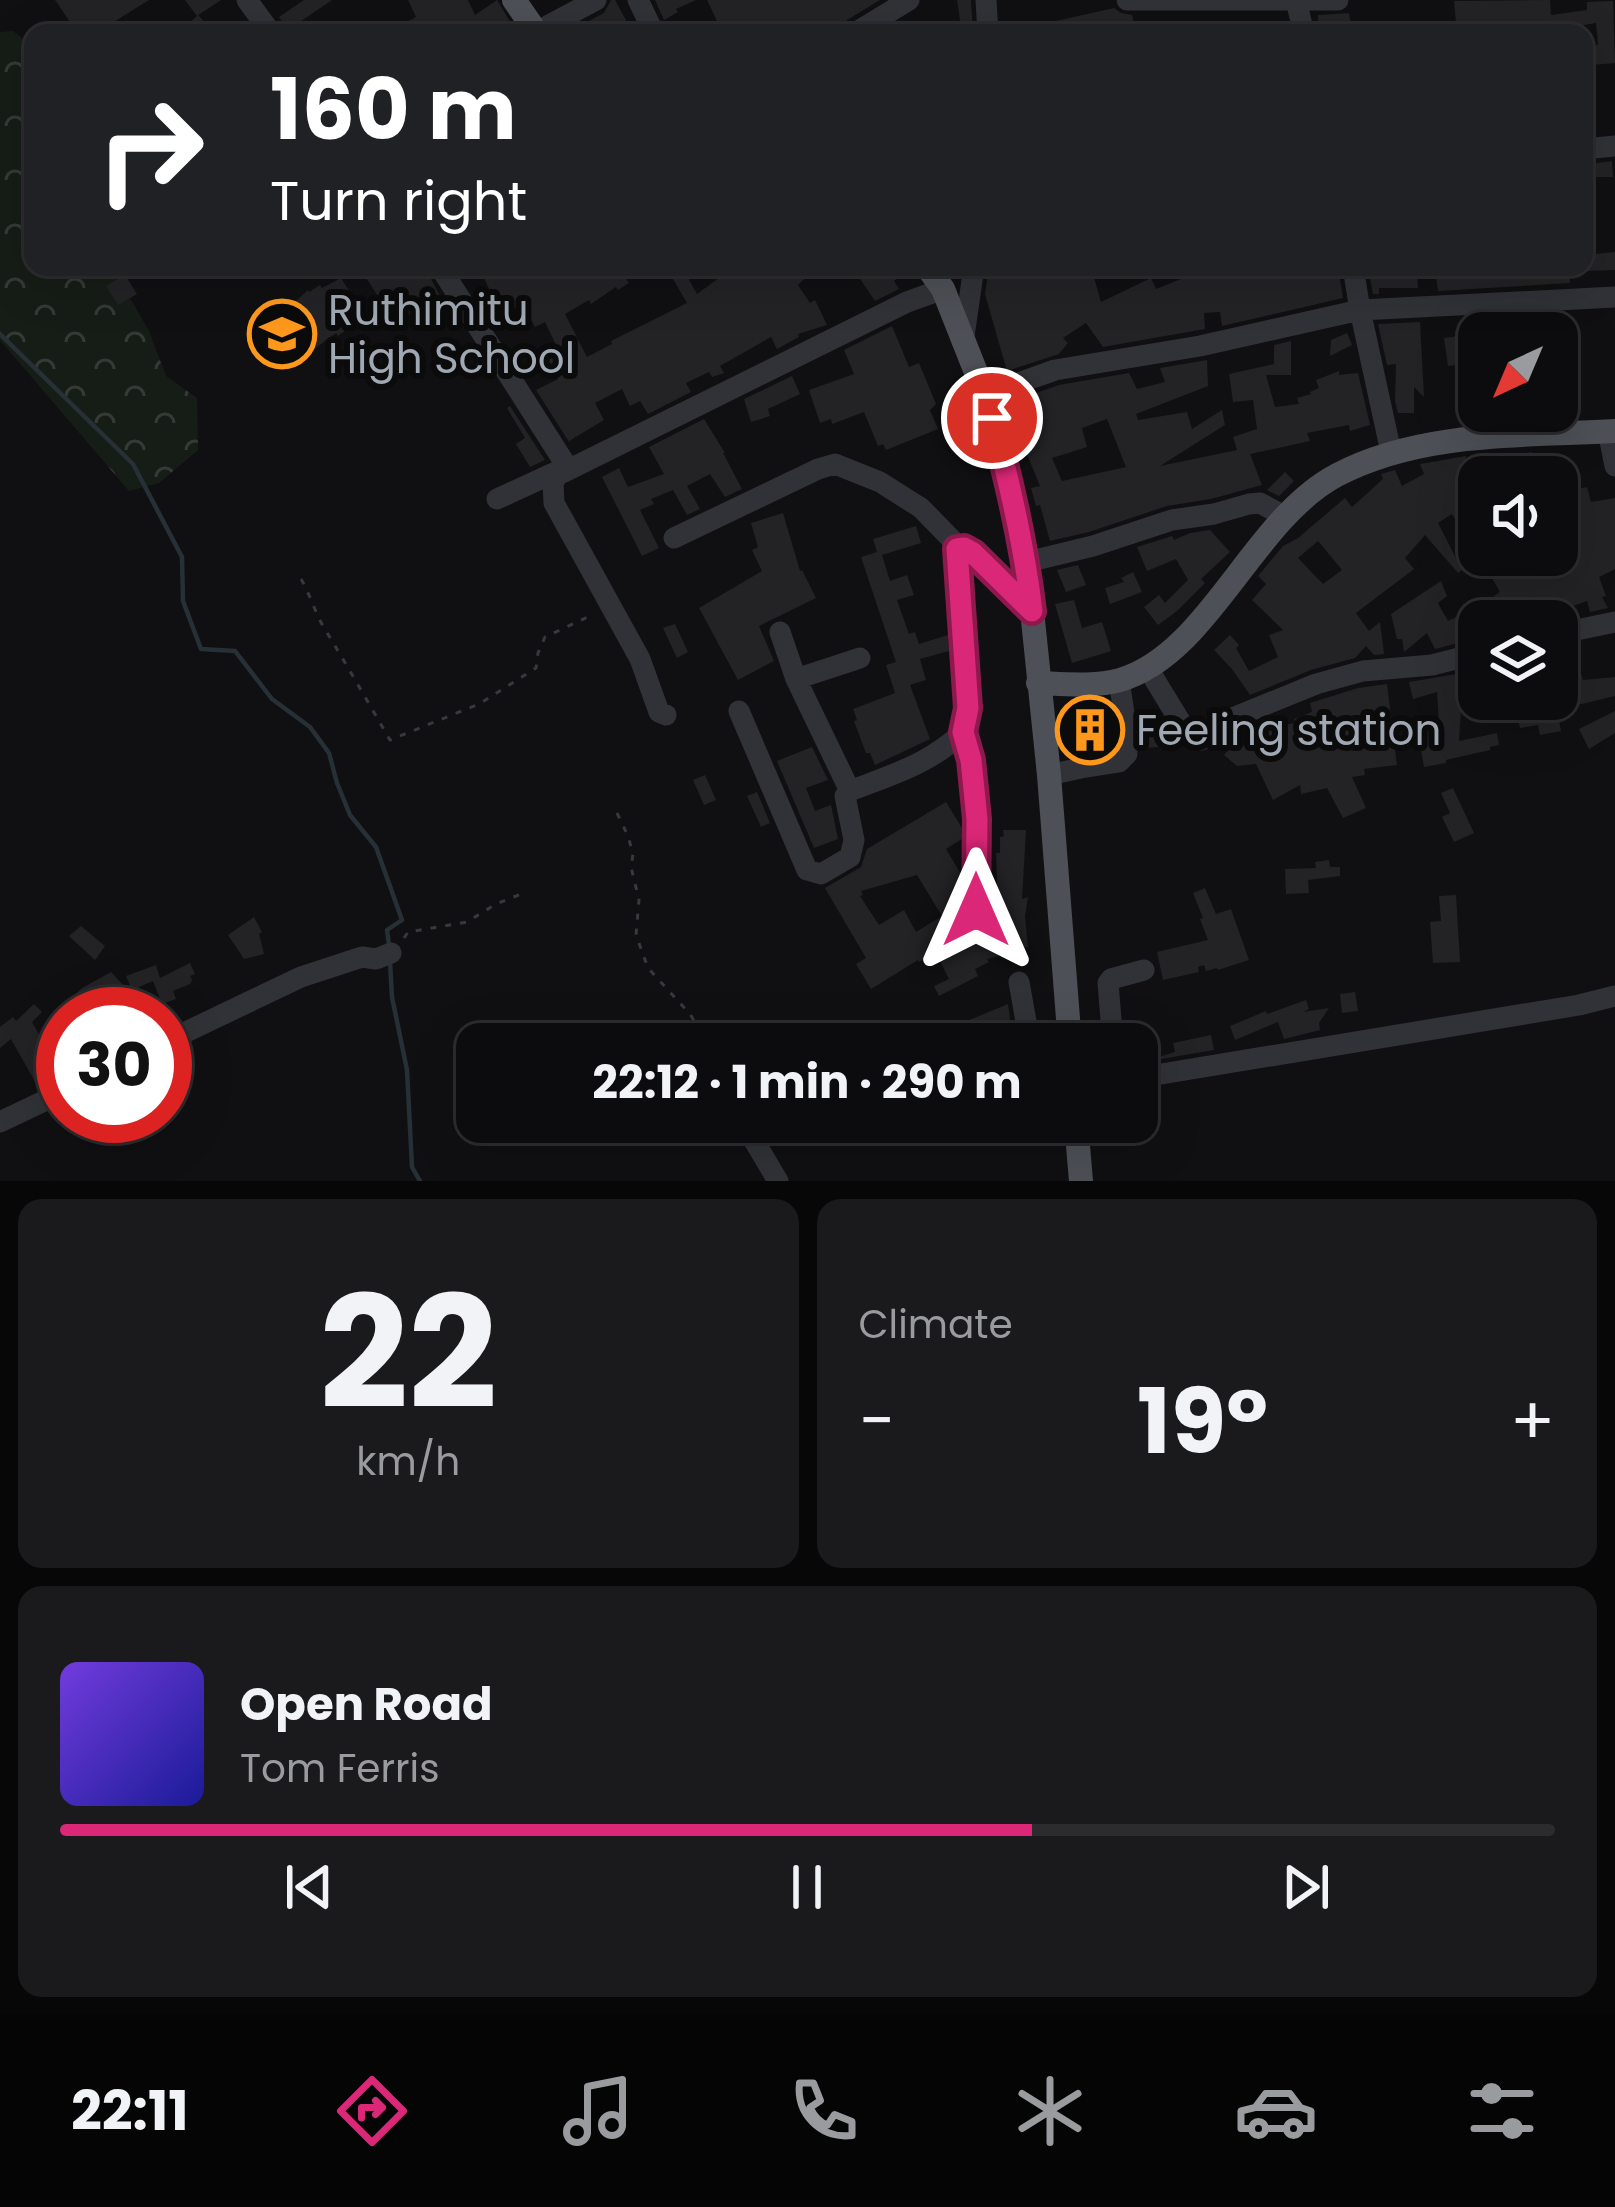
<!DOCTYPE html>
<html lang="en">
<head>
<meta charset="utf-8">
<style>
	body { margin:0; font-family:Poppins,sans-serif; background:#1a1a1c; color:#f1f3f6; height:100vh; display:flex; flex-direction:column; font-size:45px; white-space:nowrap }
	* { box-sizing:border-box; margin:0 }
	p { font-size:39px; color:#9a9b9e }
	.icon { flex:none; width:66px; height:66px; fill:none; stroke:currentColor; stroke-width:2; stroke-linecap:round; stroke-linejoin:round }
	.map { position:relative; height:1181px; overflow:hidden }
	.panel { display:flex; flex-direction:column; gap:18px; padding:18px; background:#070708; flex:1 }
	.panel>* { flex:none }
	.hud { position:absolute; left:24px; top:24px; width:1569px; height:252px; border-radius:24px; box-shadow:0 12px 48px #0002,0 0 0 3px #2c2c2e; background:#202124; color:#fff; overflow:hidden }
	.needle { width:78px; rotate:224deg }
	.tools { position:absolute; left:1458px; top:312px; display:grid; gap:24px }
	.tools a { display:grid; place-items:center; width:120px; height:120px; border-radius:24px; background:#0c0c0e; box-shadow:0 12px 48px #0002,0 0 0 3px #2c2c2e; font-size:60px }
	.speed { position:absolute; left:36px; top:987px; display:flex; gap:24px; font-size:60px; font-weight:700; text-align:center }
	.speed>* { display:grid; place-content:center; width:156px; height:156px; border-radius:50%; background:#0c0c0e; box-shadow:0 12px 48px #0002,0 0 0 3px #2c2c2e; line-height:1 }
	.speed .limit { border:18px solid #d22; background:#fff; color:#111 }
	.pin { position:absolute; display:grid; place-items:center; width:102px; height:102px; color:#fff; margin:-51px; border:6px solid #fff; border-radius:50%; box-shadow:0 3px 12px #0007 }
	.me { position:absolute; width:132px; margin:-66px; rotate:0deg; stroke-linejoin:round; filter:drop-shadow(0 0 9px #0008) }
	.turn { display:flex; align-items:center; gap:42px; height:252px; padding:0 48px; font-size:54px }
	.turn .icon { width:156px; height:156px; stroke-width:2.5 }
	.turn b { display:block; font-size:84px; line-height:102px }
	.big { font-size:90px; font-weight:700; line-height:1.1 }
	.panel .widget { flex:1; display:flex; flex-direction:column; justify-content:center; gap:18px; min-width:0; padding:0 42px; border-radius:24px; background:#1a1a1c }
	.panel .dial { align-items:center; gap:0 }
	.dial b { font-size:156px; line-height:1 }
	.song { display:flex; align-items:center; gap:36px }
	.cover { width:144px; height:144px; border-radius:18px; background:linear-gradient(135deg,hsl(260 70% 55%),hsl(240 70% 35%)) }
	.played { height:12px; border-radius:6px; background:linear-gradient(90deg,#db2777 65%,#2c2c2e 65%) }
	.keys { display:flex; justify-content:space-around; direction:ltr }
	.heat { display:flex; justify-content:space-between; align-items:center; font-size:66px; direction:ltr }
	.panel .tiles { flex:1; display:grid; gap:18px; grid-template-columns:1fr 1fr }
	.widget:last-child { grid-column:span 2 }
	.trip { position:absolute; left:456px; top:1023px; width:702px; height:120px; border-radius:24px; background:#0c0c0e; box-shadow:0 12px 48px #0002,0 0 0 3px #2c2c2e; font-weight:700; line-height:120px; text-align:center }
	.tab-bar { display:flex; height:192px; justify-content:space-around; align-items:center; background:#050506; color:#9a9b9e }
	.tab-bar .icon { width:84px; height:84px }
	.tab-bar .current { color:#db2777 }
	.tab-bar b { font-size:54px; color:#f1f3f6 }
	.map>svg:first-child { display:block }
	.forest { fill:url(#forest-crowns) }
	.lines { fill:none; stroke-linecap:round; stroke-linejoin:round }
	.stream { stroke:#263036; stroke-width:4.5 }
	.building { fill:#232326; fill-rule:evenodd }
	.path { stroke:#37393e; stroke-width:3; stroke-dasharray:6 9; stroke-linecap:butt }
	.minor { stroke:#313237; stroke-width:21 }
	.major { stroke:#4d5056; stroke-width:24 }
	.route-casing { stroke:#8e194d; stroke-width:30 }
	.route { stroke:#db2777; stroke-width:21 }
	.labels { text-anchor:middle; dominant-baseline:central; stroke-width:12; stroke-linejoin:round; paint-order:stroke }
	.poi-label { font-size:42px; fill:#a0a8b3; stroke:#0b0b0c; text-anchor:start }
</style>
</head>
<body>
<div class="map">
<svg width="1615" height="1181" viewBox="0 0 1615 1181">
	<defs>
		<pattern id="forest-crowns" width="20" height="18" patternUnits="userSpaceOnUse" patternTransform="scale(3)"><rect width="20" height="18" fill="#161c16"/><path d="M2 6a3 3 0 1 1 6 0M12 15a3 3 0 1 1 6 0" fill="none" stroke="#353a36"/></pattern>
	</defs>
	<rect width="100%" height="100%" fill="#101012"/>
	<path class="forest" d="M13,31L33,47V267H112L149,331L166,376L197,398L198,450L159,483L129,491L0,340V32Z"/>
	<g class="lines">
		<path class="stream" d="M0,334L133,464L182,557L183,601L201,649L235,651L272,699L310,727L329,753L337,783L350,815L376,847L402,920L387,930L389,945
			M390,962L392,997L407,1070L412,1167L420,1181"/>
	</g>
	<path class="building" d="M55,0H149L96,33H92L88,24L77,32Z
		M185,0H221L197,16Z
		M304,0H332L288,30L279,17Z
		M408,0H468L475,15L497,0L517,33H500L493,22L468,33H385L416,17Z
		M611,0H615L633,33H566L604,13Z
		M655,0H696L676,9L678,12L664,20Z
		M707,0H880L847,20L838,33H704L718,23Z
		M957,0H971L973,33H962Z
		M1550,0L1551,15L1587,10V2L1613,1L1615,63L1592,65L1591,49L1598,44L1596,23L1572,27V25H1517V32L1510,33H1457L1454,1Z
		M1114,8L1121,13L1132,15L1134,23L1092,33H1026L1025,28Z
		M1349,13L1351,27L1319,29L1318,15Z
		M198,15L214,33H179Z
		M1612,161L1613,177H1590V164Z
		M1615,252V270L1584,271V255Z
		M359,267H425L444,304L419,322L413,312L400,323L395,317L393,319Z
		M500,267H618L629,283L618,290L616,287L591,304L589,300L565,314L587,357L612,344L611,341L687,303L666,267H682L697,294L734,267H737L744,277L764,267H817L798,285L810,303L815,300L827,325L798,334L799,337L777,349L771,337L720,366L724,373L712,377L709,372L686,383L691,392L648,414L640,401L630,406L622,389L595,403L604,420L569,441L571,445L536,390L558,379L542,350L555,343L545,322L535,327L523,305L492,318L484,303L483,300L492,295L483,276Z
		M852,267H892L900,276L894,281L899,289L875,301Z
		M989,267H1091L1101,302L1151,278L1156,289L1201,271L1202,273L1226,267H1338L1343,298L1222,326L1220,312L1204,313L1205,329L1103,347L1086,323L1063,338L1068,343L1059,354L1007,371L985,294Z
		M1385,267L1417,268L1418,288H1379V294H1373L1369,274L1385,275Z
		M1435,267H1569L1570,283L1438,291Z
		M125,275L137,294L118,305L106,286Z
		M341,278L364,315L338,336L336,333L310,352L293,334L290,336L277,318L308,290L309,292L320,285L322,288Z
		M1522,317L1523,326L1515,327L1516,333H1486L1484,319Z
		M1420,322L1424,397L1414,387V413H1398L1395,401L1396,364L1387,365L1378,324Z
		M892,326L909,367L919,363L936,404L930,410L938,429L886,450L883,444L878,446L864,412L832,424L831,419L820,423L809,390L854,374L844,350Z
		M1347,333L1352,345L1330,356L1331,340Z
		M1479,334V362L1448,366L1444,338Z
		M1291,341V375H1266L1275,407L1299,404L1297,398L1311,394L1310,392L1319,388L1316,380L1339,371V375L1358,373L1370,425L1350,431L1349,425L1307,433L1310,441L1250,454L1262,485L1211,499L1167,506L1089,532L1050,541L1040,505L1036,506L1031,488L1040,486L1015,425L1021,423L1011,402L1059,385L1129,373L1137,389L1165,382L1160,368L1207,360L1208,386L1136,414L1138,420L1187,412L1192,429L1222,410L1225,425L1160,466L1237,450L1233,437L1257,429L1253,400L1233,402L1229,374L1274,364V345ZM1107,419L1126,467L1062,481L1052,458L1087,447L1082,428Z
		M792,376L800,394L768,409L770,416L751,422L744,399Z
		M510,406L545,460L530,467L516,444L525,438L507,408Z
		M704,419L725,453H723L742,489L725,497L710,474L687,486L700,509L687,515L673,490L651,499L654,504L640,510L659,548L642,556L602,477L619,468L628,487L664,474L649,447Z
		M1532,452L1536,477H1473L1479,489V558L1452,514L1438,523L1462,570L1458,573L1425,535L1405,558L1414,569L1356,613L1369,631L1380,622L1384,654L1374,655L1366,646L1355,658L1311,670L1250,695L1232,669L1214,650L1230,635L1239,645L1236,648L1249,671L1278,657L1269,635L1283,630L1252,600L1266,584L1258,576L1283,546L1298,538L1345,498L1352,507L1383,479L1381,474L1395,470L1402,486L1424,474L1420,464L1466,456V459L1475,455L1485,454L1488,459ZM1318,541L1342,570L1323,584L1298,558Z
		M1285,472L1294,481L1279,496L1267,490Z
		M1587,487L1591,502L1615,498V569L1599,577L1606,596L1602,597L1608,608L1590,612L1587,601L1554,613L1556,619L1550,621H1479V634L1462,642L1435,649L1427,633L1404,652L1402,639H1397L1391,614L1441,581L1447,596L1438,603L1448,621L1481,605L1500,592L1489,573L1542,555H1557V494Z
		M783,513L800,571L802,570L816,598L759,626L774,661L738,680L699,608L762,571L752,550L758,547L751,523Z
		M916,526L921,543L882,555L890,581L907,575L914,595L897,600L909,634L915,632L919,644L948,635L949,651L920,659L926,680L910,685L930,739L875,765L870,753H866L854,721L857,720L853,709L895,693L886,665L896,662L861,557L877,552L873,539Z
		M1210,530L1230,552L1201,579L1205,583L1177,611L1158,625L1144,607L1159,595L1165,603L1188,580L1176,559L1147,571L1137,547L1172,536L1174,540L1190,533Z
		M1078,565L1086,585L1066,592L1057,570Z
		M1133,572L1142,592L1110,604L1105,588L1124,582L1121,578Z
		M1074,600L1082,628L1102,622L1111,651L1072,663L1055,604Z
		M675,624L688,652L677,658L663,628Z
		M1573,646L1583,680L1615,677V696L1557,710L1561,731L1540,735L1538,725L1520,728L1516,707L1485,712L1483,699H1557V649Z
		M1456,674V684L1479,679V706L1461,710L1459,741L1497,733L1499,745L1490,747V750L1446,760V763L1424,767L1417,726L1439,722L1437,692L1413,699L1409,682Z
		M1387,684L1397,765L1364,769L1365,775L1352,777L1366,808L1343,818L1327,788L1301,794L1300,785L1273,800L1256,764L1237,766L1224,755L1239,738L1241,746L1270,742L1268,727L1296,723L1294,719L1312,712L1310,703L1358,688Z
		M1615,711V733L1589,749L1579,729Z
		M1158,725V747L1145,748L1141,733L1144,734V726Z
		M812,747L828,780L806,788L815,811L831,805L838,839L814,848L777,761Z
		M705,775L716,800L704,805L693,780Z
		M1453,788L1474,833L1454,842L1442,817L1450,813L1441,793Z
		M757,792L770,823L761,827L747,796Z
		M946,802L962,828V839L946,849L961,874V883L952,889L961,903L964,918L969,923L978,924L993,948L996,908L998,909L996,853H1000V837L1004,836L1003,830H1026L1022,899L1028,897L1025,916L1028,947L1013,949L1014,952L987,959L989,962L975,969L978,976L939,996L934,986L949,979L938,957L931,961L928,957L919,962L918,960L871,989L856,964L866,958L825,888L861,867L867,849ZM917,875L942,916L916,932L904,910L879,925L860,896L863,895L861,891Z
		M1329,860L1330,867H1340V876L1308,880L1309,893L1286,894L1285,869L1316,868L1315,862Z
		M1205,888L1216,914L1231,909L1249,960L1218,970L1217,968L1206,971L1204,965L1198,967L1199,972L1163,980L1157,952L1208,940L1200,919L1203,918L1193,893Z
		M1456,895L1460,962L1433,963L1430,922L1441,921L1439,896Z
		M254,917L262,932L259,934L264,954L244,959L228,935Z
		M81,926L105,946L95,960L69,936Z
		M190,963L195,974L190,976L192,980L190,984L173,991L176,999L162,1004L153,981L132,990L126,976L156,965L160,978Z
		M111,972L124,986L106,995L88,1012L83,1006L80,1010L70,999L82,988Z
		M1355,992L1358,1011L1342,1013L1340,994Z
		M1306,1000L1309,1009L1303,1012L1329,1008L1319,1023L1320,1030L1284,1039L1278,1022L1235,1040L1230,1026L1266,1011L1267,1014Z
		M34,1004L42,1012L32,1022L63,1077L38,1087L11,1039L0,1048V1027L13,1017L16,1021Z
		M1008,1004L1011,1026L989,1034L991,1038L979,1044L967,1021Z
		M1211,1035L1214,1050L1138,1063L1175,1052L1173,1043Z"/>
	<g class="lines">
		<path class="path" d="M301,579C311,596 316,616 326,631C348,667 369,704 390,740L479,704L536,668L538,653L545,637L592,615
			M617,813L628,836L633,854L631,867L639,900L636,935L648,968L690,1014L708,1044
			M404,938L408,932L467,922L496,904L526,892"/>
		<path class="minor" d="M247,0L271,33
			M638,0L654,33
			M986,0L988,33
			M1127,0H1338
			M1296,1L1304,33
			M536,32L596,0
			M855,33L909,0
			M1584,149L1615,146
			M440,267L564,462L561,469L564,472L907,302L943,289
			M1353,267L1360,310L1615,297
			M964,336L974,267
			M985,395L1055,370L1200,346L1360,310L1391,452
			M1506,411L1508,437
			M1608,431L1615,466
			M561,469L553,483L554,503L640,659L659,712L666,715
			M497,499L560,470
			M674,538L818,469L835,464L880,482L921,508L960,548
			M1027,562L1093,546L1172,520L1214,514L1249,504L1260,503L1284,516
			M1557,634L1615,622
			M1147,667L1186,731L1201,740L1208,728L1316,684L1363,671L1432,665L1479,653
			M796,679L860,658
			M739,711L807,870L821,874L850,857L854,840L845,796L850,791L796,679L780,632
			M1081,768L1119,762L1127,754L1125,720
			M1049,775L1081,768L1080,730L1084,725L1125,720L1119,680
			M850,791C893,774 928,765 963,732
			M976,910L977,819L971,760L963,732L968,708L957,549L964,548L973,553L1032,611
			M1019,982L1030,1044
			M165,1042L301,977L362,957L376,959L391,953
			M1113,1044L1108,983L1111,979L1144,970
			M1137,1078L1579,1005L1615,996
			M0,1122L63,1092
			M743,1122L778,1181"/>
		<path class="major" d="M514,0L537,33
			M927,267L943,289L985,395L1011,485L1027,562L1049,775L1070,1044
			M1038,683C1064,684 1095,687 1120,680C1209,654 1252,520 1337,475C1421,431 1523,436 1615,431
			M1076,1122L1081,1181"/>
	</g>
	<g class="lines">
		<defs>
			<path id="route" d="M976,910L977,819L971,760L963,732L968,708L957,549L964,548L973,553L1032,611C1024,545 1010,483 992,418"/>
		</defs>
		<use href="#route" class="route-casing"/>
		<use href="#route" class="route"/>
	</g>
	<defs>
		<symbol id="school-ring" viewBox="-11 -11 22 22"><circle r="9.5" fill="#0b0b0c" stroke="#fd981c" stroke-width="1.5"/><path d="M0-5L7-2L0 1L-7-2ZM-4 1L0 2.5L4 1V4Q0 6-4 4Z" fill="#fd981c"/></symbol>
		<symbol id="building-ring" viewBox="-11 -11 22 22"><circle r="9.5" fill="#0b0b0c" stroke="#fd981c" stroke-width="1.5"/><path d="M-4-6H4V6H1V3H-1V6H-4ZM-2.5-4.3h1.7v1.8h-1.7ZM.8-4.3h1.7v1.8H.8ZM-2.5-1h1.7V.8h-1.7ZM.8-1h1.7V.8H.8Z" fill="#fd981c"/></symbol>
	</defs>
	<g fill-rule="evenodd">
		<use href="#school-ring" x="244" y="296" width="76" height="76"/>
		<use href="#building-ring" x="1052" y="692" width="76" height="76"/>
	</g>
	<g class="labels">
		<g class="poi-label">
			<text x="328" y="310">Ruthimitu<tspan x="328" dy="48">High School</tspan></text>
			<text x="1136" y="730">Feeling station</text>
		</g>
	</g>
</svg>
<div class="tools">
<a><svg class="needle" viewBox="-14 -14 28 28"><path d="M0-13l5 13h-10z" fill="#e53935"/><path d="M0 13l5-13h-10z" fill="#9a9b9e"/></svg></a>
<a><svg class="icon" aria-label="sound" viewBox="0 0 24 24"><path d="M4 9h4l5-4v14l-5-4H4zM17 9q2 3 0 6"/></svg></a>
<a><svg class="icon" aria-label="layers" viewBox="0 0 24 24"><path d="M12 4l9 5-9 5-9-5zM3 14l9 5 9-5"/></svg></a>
</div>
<div class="speed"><div class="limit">30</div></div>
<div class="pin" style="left:992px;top:418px;background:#d93025"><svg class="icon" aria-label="arrive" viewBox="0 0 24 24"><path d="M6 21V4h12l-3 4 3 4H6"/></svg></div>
<svg class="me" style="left:976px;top:910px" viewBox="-20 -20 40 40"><path d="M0-17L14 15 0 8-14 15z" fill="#db2777" stroke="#fff" stroke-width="4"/></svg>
<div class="trip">22:12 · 1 min · 290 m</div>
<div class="hud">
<div class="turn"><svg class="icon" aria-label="right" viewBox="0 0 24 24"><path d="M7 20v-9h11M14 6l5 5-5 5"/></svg><div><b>160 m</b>Turn right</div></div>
</div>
</div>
<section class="panel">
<div class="tiles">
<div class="widget dial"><b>22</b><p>km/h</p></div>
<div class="widget"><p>Climate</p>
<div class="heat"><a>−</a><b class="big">19°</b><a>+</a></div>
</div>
<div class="widget">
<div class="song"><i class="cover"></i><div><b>Open Road</b><p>Tom Ferris</p></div></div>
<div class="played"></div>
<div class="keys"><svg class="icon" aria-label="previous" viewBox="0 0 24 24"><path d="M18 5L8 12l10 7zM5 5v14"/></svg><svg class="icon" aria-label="pause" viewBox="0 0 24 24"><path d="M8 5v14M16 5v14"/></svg><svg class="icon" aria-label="next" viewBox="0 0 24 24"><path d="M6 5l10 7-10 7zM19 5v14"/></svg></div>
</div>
</div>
</section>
<nav class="tab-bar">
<b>22:11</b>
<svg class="icon current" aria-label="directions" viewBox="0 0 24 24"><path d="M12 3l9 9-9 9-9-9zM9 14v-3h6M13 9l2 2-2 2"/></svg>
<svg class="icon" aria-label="music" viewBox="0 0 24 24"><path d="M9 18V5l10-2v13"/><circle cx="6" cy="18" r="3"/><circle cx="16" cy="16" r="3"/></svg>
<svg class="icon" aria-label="phone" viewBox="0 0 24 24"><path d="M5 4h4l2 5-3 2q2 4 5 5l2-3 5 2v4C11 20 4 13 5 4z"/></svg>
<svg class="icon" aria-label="climate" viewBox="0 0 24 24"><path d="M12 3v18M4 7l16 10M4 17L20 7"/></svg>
<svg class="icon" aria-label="car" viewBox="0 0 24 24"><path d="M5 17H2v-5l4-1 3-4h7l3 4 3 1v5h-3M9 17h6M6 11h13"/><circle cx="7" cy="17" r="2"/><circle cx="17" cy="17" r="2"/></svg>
<svg class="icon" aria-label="filters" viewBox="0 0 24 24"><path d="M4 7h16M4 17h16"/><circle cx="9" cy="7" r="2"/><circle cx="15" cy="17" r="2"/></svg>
</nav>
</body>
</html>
